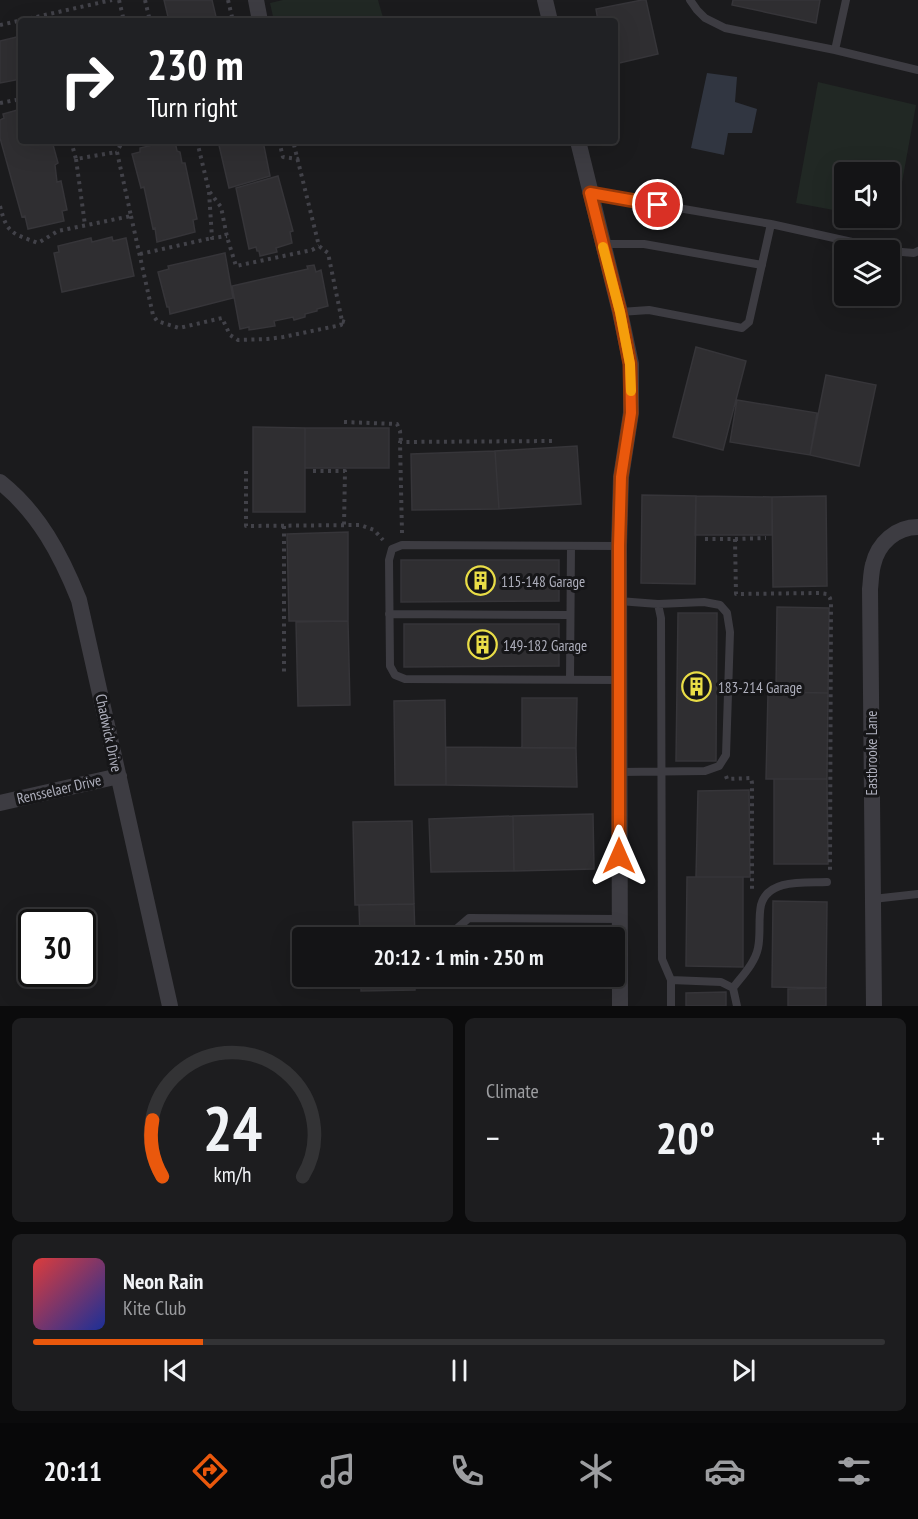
<!DOCTYPE html>
<html lang="en">
<head>
<meta charset="utf-8">
<style>
	body { margin:0; font-family:"PT Sans Narrow",sans-serif; background:#1d1d1f; color:#f1f3f6; height:100vh; display:flex; flex-direction:column; font-size:22px; white-space:nowrap }
	* { box-sizing:border-box; margin:0 }
	p { font-size:20px; color:#9d9ea1 }
	.icon { flex:none; width:33px; height:33px; fill:none; stroke:currentColor; stroke-width:2; stroke-linecap:round; stroke-linejoin:round }
	.map { position:relative; height:1006px; overflow:hidden }
	.sheet { display:flex; flex-direction:column; gap:12px; padding:12px; background:#0b0b0c; flex:1 }
	.sheet>* { flex:none }
	.banner { position:absolute; left:18px; top:18px; width:600px; height:126px; border-radius:6px; box-shadow:0 6px 24px #0002,0 0 0 2px #333335; background:#202124; color:#fff; overflow:hidden }
	.controls { position:absolute; left:834px; top:162px; display:grid; gap:12px }
	.controls a { display:grid; place-items:center; width:66px; height:66px; border-radius:6px; background:#141416; box-shadow:0 6px 24px #0002,0 0 0 2px #333335; font-size:30px }
	.speed { position:absolute; left:18px; top:909px; display:flex; gap:12px; font-size:30px; font-weight:700; text-align:center }
	.speed>* { display:grid; place-content:center; width:78px; height:78px; border-radius:50%; background:#141416; box-shadow:0 6px 24px #0002,0 0 0 2px #333335; line-height:1 }
	.speed .limit { border:3px solid #111; border-radius:9px; background:#fff; color:#111 }
	.pin { position:absolute; display:grid; place-items:center; width:51px; height:51px; color:#fff; margin:-26px; border:3px solid #fff; border-radius:50%; box-shadow:0 2px 6px #0007 }
	.me { position:absolute; width:66px; margin:-33px; rotate:0deg; stroke-linejoin:round; filter:drop-shadow(0 0 4px #0008) }
	.turn { display:flex; align-items:center; gap:21px; height:126px; padding:0 30px; font-size:27px }
	.turn .icon { width:78px; height:78px; stroke-width:2.5 }
	.turn b { display:block; font-size:42px; line-height:51px }
	.big { font-size:45px; font-weight:600; line-height:1.1 }
	.sheet .card { flex:1; display:flex; flex-direction:column; justify-content:center; gap:9px; min-width:0; padding:0 21px; border-radius:9px; background:#1d1d1f }
	.sheet .dial { align-items:center; gap:0 }
	.dial svg { height:156px; overflow:visible; fill:none; stroke:#333335; stroke-width:7; stroke-linecap:round; text-anchor:middle }
	.dial text { fill:#f1f3f6; stroke:none }
	.song { display:flex; align-items:center; gap:18px }
	.cover { width:72px; height:72px; border-radius:9px; background:linear-gradient(135deg,hsl(0 70% 55%),hsl(230 70% 35%)) }
	.played { height:6px; border-radius:3px; background:linear-gradient(90deg,#ea580c 20%,#333335 20%) }
	.keys { display:flex; justify-content:space-around; direction:ltr }
	.heat { display:flex; justify-content:space-between; align-items:center; font-size:33px; direction:ltr }
	.sheet .tiles { flex:1; display:grid; gap:12px; grid-template-columns:1fr 1fr }
	.card:last-child { grid-column:span 2 }
	.trip { position:absolute; left:292px; top:927px; width:333px; height:60px; border-radius:6px; background:#141416; box-shadow:0 6px 24px #0002,0 0 0 2px #333335; font-weight:600; line-height:60px; text-align:center }
	.tabs { display:flex; height:96px; justify-content:space-around; align-items:center; background:#080809; color:#9d9ea1 }
	.tabs .icon { width:42px; height:42px }
	.tabs .selected { color:#ea580c }
	.tabs b { font-size:27px; color:#f1f3f6 }
	.map>svg:first-child { display:block }
	.green { fill:#212824 }
	.water { fill:#313641 }
	.building { fill:#2f2e31; stroke:#363539; stroke-width:1.5 }
	.lines { fill:none; stroke-linecap:round; stroke-linejoin:round }
	.path { stroke:#424249; stroke-width:4; stroke-dasharray:3 4.5; stroke-linecap:butt }
	.service { stroke:#3d3c42; stroke-width:8 }
	.minor { stroke:#3d3c42; stroke-width:16 }
	.route-casing { stroke:#983908; stroke-width:15 }
	.route { stroke:#ea580c; stroke-width:10 }
	.slow { stroke:#f59e0b; stroke-width:10 }
	.labels { text-anchor:middle; dominant-baseline:central; stroke-width:6; stroke-linejoin:round; paint-order:stroke }
	.poi-label { font-size:15px; fill:#aeafbc; stroke:#161618; text-anchor:start }
	.street-label { font-size:15px; fill:#aeafbc; stroke:#161618 }
</style>
</head>
<body>
<div class="map">
<svg width="918" height="1006" viewBox="0 0 918 1006">
	<rect width="100%" height="100%" fill="#1b1b1d"/>
	<path class="green" d="M283,0H378L384,21H274L270,3Z
		M818,82L916,105L895,221L878,218H890V172H844V212L796,203Z"/>
	<path class="water" d="M707,73L737,77L735,102L757,109L752,133H728L724,155L691,148Z"/>
	<path class="building" d="M164,0H212L217,21H169Z
		M642,0H646L658,54L615,64V21H598L596,9Z
		M733,0H820L816,23L732,5Z
		M21,36V79L0,83V41Z
		M21,109V141H52L58,163L55,165L57,182L61,181L67,210L62,211L64,221L28,229L25,216L22,217L0,138V120L4,118L3,114Z
		M169,141H175L177,151L180,152L182,163H185L197,219L193,220L195,232L157,242L155,228L153,229L144,187L141,188L132,154L140,152V148Z
		M218,141H263L270,176L229,188Z
		M278,176L293,231L290,232L292,243L276,248L277,252L260,256L259,251H257L256,247L249,249L236,188Z
		M112,237L113,241L126,238L134,276L62,292L54,253L59,252L58,246L91,238L92,242Z
		M225,253L233,298L170,314L169,307H167L158,272L169,269L168,266Z
		M314,265L316,272L321,270L328,306L317,309V311L305,314V317L294,320L293,317L274,321L275,326L249,330V327L240,329L232,286L308,269L307,266Z
		M696,347L746,361L723,450L673,437Z
		M826,375L876,385L859,466L810,455Z
		M737,400L817,413L810,455L730,442Z
		M253,427L305,428V512H253Z
		M305,428H389V468H305Z
		M577,446L581,504L499,509L495,451Z
		M495,451L499,509L412,510L411,454Z
		M642,495L696,496L695,584L641,583Z
		M696,496L772,497V535H695Z
		M826,496L827,586L773,587L772,497Z
		M348,532V621H289L287,534Z
		M401,560H559V601L401,602Z
		M777,607L829,608L828,693L776,692Z
		M678,613H717L716,761H676Z
		M348,621L350,705L298,706L296,622Z
		M404,624H559V666L404,667Z
		M768,692L828,693L827,779H766Z
		M522,698H577L576,748H522Z
		M445,700L446,785H395L394,701Z
		M446,747L576,748L577,787L446,785Z
		M774,779H827L828,864H774Z
		M749,790L750,877H696L698,791Z
		M593,814L594,869L514,871L513,816Z
		M513,816L514,871L431,872L429,819Z
		M412,821L414,904L355,905L353,822Z
		M687,877H743V967L686,966Z
		M773,901L827,902L826,988L772,987Z
		M414,904L415,938H360L359,905Z
		M469,930H560V938H468Z
		M361,976H415V990L361,991Z
		M826,988V1006H788V989Z
		M726,992V1006H686V993Z"/>
	<g class="lines">
		<path class="path" d="M119,0L124,21
			M145,0L150,21
			M228,0L233,21
			M0,25L112,0
			M0,103L21,99
			M71,141L76,159L117,152
			M197,141L209,191L221,207L227,237L236,266L312,250L319,246
			M279,141L283,157L298,159L301,158
			M76,159L85,225
			M209,192L212,238L227,236
			M0,206C7,234 12,233 38,243L58,231L131,216L117,152L121,144L127,141
			M131,216L153,315L157,321L179,328L222,318L230,335L238,340L267,339L283,337L341,325L342,321L328,253L319,246L293,141
			M140,254L212,238
			M342,321L349,323
			M344,422L397,424L400,431L401,442
			M246,471V526L360,525L374,530L383,540
			M313,471H345L344,526
			M284,526V674
			M402,533L400,442L556,441
			M705,539H735L736,594L819,593L827,594L830,598L831,604L830,870
			M735,539L766,538
			M726,776L727,779L751,778L752,783V891"/>
		<path class="service" d="M690,0L697,10L705,18L725,28L835,50L918,70
			M835,50L846,0
			M591,193L771,224L888,250
			M603,244H644L762,265
			M890,251L914,253L918,251
			M620,312L649,310L742,328L749,322L771,224
			M619,546L402,545L392,549L389,560L390,666L395,675L405,679L620,680
			M619,601L658,604L661,618L662,959L671,980V1006
			M389,614L570,615
			M570,680L571,546
			M620,772L705,771L719,766L726,755L730,632L727,613L720,605L704,602L658,604
			M873,899L918,894
			M454,938L455,930L469,918L619,919
			M460,976L466,984L620,985
			M671,980L721,982L733,988L737,1006
			M733,988C742,976 755,963 758,948C761,934 758,919 761,905C768,878 806,883 827,882"/>
		<path class="minor" d="M256,0L260,21
			M545,0L550,21
			M578,141L620,312L631,364V413L621,477L619,546L620,1006
			M0,482C39,513 61,555 79,600L170,1006
			M0,803L119,776
			M874,1006L870,589C871,581 871,572 873,565C878,543 896,527 918,527"/>
	</g>
	<g class="lines">
		<defs>
			<path id="route" d="M619,856V546L621,477L631,413L630,364L620,312L590,193L658,205"/>
		</defs>
		<use href="#route" class="route-casing"/>
		<use href="#route" class="route"/>
		<path class="slow" d="M603,247L620,312L630,364L631,391"/>
	</g>
	<defs>
		<symbol id="building-ring" viewBox="-11 -11 22 22"><circle r="9.5" fill="#161618" stroke="#e9dd47" stroke-width="1.5"/><path d="M-4-6H4V6H1V3H-1V6H-4ZM-2.5-4.3h1.7v1.8h-1.7ZM.8-4.3h1.7v1.8H.8ZM-2.5-1h1.7V.8h-1.7ZM.8-1h1.7V.8H.8Z" fill="#e9dd47"/></symbol>
	</defs>
	<g fill-rule="evenodd">
		<use href="#building-ring" x="464" y="564" width="33" height="33"/>
		<use href="#building-ring" x="466" y="628" width="33" height="33"/>
		<use href="#building-ring" x="680" y="670" width="33" height="33"/>
	</g>
	<g class="labels">
		<g class="poi-label">
			<text x="501" y="581">115-148 Garage</text>
			<text x="503" y="645">149-182 Garage</text>
			<text x="718" y="687">183-214 Garage</text>
		</g>
		<g class="street-label">
			<text transform="translate(109 733) rotate(78)">Chadwick Drive</text>
			<text transform="translate(871 753) rotate(-90)">Eastbrooke Lane</text>
			<text transform="translate(59 789) rotate(-13)">Rensselaer Drive</text>
		</g>
	</g>
</svg>
<div class="controls">
<a><svg class="icon" aria-label="sound" viewBox="0 0 24 24"><path d="M4 9h4l5-4v14l-5-4H4zM17 9q2 3 0 6"/></svg></a>
<a><svg class="icon" aria-label="layers" viewBox="0 0 24 24"><path d="M12 4l9 5-9 5-9-5zM3 14l9 5 9-5"/></svg></a>
</div>
<div class="speed"><div class="limit">30</div></div>
<div class="pin" style="left:658px;top:205px;background:#d93025"><svg class="icon" aria-label="arrive" viewBox="0 0 24 24"><path d="M6 21V4h12l-3 4 3 4H6"/></svg></div>
<svg class="me" style="left:619px;top:856px" viewBox="-20 -20 40 40"><path d="M0-17L14 15 0 8-14 15z" fill="#ea580c" stroke="#fff" stroke-width="4"/></svg>
<div class="trip">20:12 · 1 min · 250 m</div>
<div class="banner">
<div class="turn"><svg class="icon" aria-label="right" viewBox="0 0 24 24"><path d="M7 20v-9h11M14 6l5 5-5 5"/></svg><div><b>230 m</b>Turn right</div></div>
</div>
</div>
<section class="sheet">
<div class="tiles">
<div class="card dial"><svg viewBox="0 0 100 80">
<path d="M14 69A42 42 0 1 1 86 69"/>
<path d="M14 69A42 42 0 0 1 9 40" stroke="#ea580c"/>
<text x="50" y="56" font-size="32" font-weight="700">24</text>
<text x="50" y="72" font-size="11">km/h</text>
</svg></div>
<div class="card"><p>Climate</p>
<div class="heat"><a>−</a><b class="big">20°</b><a>+</a></div>
</div>
<div class="card">
<div class="song"><i class="cover"></i><div><b>Neon Rain</b><p>Kite Club</p></div></div>
<div class="played"></div>
<div class="keys"><svg class="icon" aria-label="previous" viewBox="0 0 24 24"><path d="M18 5L8 12l10 7zM5 5v14"/></svg><svg class="icon" aria-label="pause" viewBox="0 0 24 24"><path d="M8 5v14M16 5v14"/></svg><svg class="icon" aria-label="next" viewBox="0 0 24 24"><path d="M6 5l10 7-10 7zM19 5v14"/></svg></div>
</div>
</div>
</section>
<nav class="tabs">
<b>20:11</b>
<svg class="icon selected" aria-label="directions" viewBox="0 0 24 24"><path d="M12 3l9 9-9 9-9-9zM9 14v-3h6M13 9l2 2-2 2"/></svg>
<svg class="icon" aria-label="music" viewBox="0 0 24 24"><path d="M9 18V5l10-2v13"/><circle cx="6" cy="18" r="3"/><circle cx="16" cy="16" r="3"/></svg>
<svg class="icon" aria-label="phone" viewBox="0 0 24 24"><path d="M5 4h4l2 5-3 2q2 4 5 5l2-3 5 2v4C11 20 4 13 5 4z"/></svg>
<svg class="icon" aria-label="climate" viewBox="0 0 24 24"><path d="M12 3v18M4 7l16 10M4 17L20 7"/></svg>
<svg class="icon" aria-label="car" viewBox="0 0 24 24"><path d="M5 17H2v-5l4-1 3-4h7l3 4 3 1v5h-3M9 17h6M6 11h13"/><circle cx="7" cy="17" r="2"/><circle cx="17" cy="17" r="2"/></svg>
<svg class="icon" aria-label="filters" viewBox="0 0 24 24"><path d="M4 7h16M4 17h16"/><circle cx="9" cy="7" r="2"/><circle cx="15" cy="17" r="2"/></svg>
</nav>
</body>
</html>
